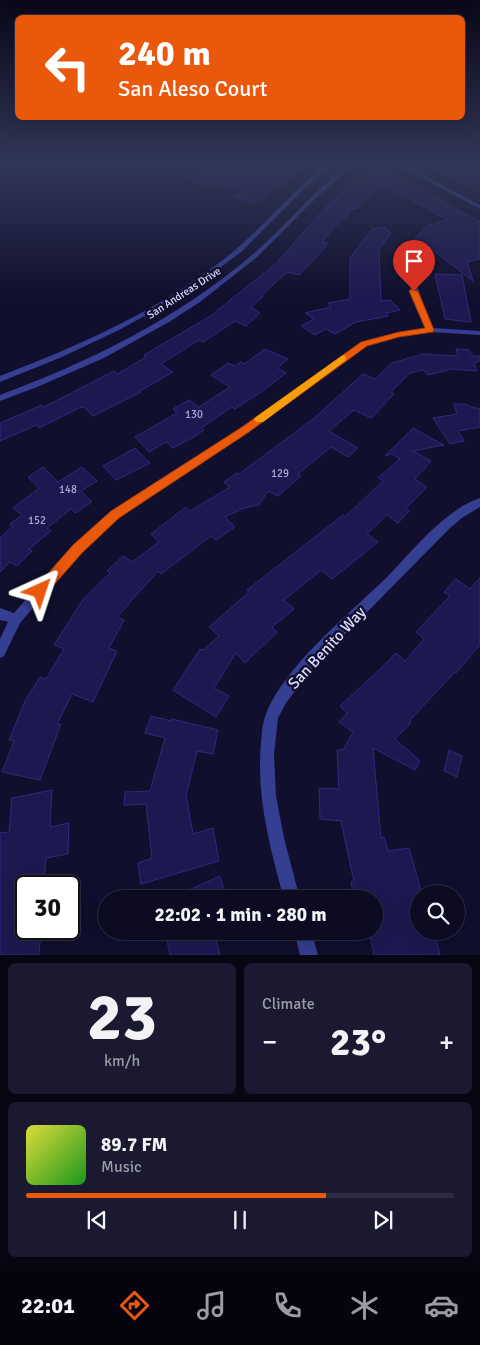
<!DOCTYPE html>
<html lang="en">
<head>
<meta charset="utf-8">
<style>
	body { margin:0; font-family:Signika,sans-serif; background:#1a192f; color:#f1f3f6; height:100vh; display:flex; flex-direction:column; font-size:19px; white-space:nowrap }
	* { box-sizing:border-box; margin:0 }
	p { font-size:16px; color:#9a9ba5 }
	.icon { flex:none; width:28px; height:28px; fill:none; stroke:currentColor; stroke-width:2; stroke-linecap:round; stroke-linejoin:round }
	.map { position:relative; height:955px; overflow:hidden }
	.details { display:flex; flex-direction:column; gap:8px; padding:8px; background:#070613; flex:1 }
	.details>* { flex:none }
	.guide { position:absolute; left:15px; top:15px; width:450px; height:105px; border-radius:8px; box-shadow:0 5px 20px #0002,0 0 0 1px #2c2b40; background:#ea580c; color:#fff; overflow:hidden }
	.buttons { position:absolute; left:410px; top:885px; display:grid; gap:10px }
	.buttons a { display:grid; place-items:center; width:55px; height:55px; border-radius:50%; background:#0c0b22; box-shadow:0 5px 20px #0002,0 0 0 1px #2c2b40; font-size:25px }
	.speed { position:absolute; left:15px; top:875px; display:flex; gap:10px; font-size:25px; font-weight:700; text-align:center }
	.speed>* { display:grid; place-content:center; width:65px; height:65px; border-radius:50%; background:#0c0b22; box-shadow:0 5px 20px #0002,0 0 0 1px #2c2b40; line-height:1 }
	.speed .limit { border:2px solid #111; border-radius:8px; background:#fff; color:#111 }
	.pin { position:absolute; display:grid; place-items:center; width:42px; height:42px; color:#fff; margin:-51px -21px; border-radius:50% 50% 50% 0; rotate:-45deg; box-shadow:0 0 5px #0007 }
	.pin .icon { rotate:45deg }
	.me { position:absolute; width:55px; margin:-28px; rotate:42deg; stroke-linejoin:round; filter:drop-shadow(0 0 4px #0008) }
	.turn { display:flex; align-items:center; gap:18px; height:105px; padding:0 20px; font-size:22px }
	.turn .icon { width:65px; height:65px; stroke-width:2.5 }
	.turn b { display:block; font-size:35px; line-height:42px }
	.big { font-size:38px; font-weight:700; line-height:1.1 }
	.details .widget { flex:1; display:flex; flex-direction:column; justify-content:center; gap:8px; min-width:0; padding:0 18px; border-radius:8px; background:#1a192f }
	.details .dial { align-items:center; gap:0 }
	.dial b { font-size:65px; line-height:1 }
	.song { display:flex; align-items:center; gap:15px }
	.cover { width:60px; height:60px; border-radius:8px; background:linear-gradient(135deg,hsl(60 70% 55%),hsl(120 70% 35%)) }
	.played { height:5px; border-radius:2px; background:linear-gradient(90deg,#ea580c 70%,#2c2b40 70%) }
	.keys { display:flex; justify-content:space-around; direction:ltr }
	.heat { display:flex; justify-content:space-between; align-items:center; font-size:28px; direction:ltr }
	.details .tiles { flex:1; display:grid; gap:8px; grid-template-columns:1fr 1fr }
	.widget:last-child { grid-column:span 2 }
	.trip { position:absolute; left:98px; top:890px; width:285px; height:50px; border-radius:25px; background:#0c0b22; box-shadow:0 5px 20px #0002,0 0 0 1px #2c2b40; font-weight:700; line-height:50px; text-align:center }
	.tabs { display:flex; height:80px; justify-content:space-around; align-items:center; background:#05040e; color:#9a9ba5 }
	.tabs .icon { width:35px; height:35px }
	.tabs .on { color:#ea580c }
	.tabs b { font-size:22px; color:#f1f3f6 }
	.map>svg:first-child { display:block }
	.building { fill:#1d1950; stroke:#2e297f }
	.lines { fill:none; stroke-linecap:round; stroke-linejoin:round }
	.street { fill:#353e91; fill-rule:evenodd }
	.route { fill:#ea580c; stroke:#983908 }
	.slow { fill:#f59e0b }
	.labels { text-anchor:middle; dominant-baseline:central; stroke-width:5; stroke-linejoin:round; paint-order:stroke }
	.far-street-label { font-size:11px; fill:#dbdcff; stroke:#100f2d }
	.number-label { font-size:11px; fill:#acabd3 }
	.near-street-label { font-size:16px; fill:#dbdcff; stroke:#100f2d }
</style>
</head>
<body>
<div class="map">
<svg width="480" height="955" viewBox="0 0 480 955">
	<rect width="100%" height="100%" fill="#100f2d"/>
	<path class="building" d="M215,164H309L289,176L291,177L254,203L235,197L243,192L212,182L206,185L187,179Z
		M424,164H480V192Z
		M379,169H383L480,222V259L467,262L473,281L425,244L413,241L427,226L447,220L383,184L355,210L353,208L344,219H342L322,242L327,243L323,250L299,275L287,272L261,296L263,297L251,307L260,313L246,326L235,321L203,342L199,340L161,364L173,372L140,391L141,392L93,416L84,407L79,408L39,428L37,425L0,441V423L42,405L44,407L114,371L117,374L146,357L144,355L209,317L279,261H278L327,206L366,172Z
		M385,227L391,233L379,250L381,301L390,300L400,310L386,313L388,316L356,322L335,334L326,329L315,335L301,326L314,319L305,313L331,307L328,303L350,299V258L372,229Z
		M435,274L462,275L471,322L445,319Z
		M265,349L288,359L277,368L286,373L264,390L235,409L232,407L201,428L204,430L192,438L173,448L166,442L149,452L135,437L177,413L173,409L189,400L199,407L230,387L211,375L228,363L235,366L241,362L244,364Z
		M456,349L469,350L472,356H480V361L474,363L477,371L452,369L428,375L423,370L410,373L391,392L394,394L371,418L354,410L329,431L358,448L348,457L331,447L298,474L301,476L278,496L268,491L259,505L244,508L225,517L235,527L216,540L211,536L161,574L158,571L117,617L124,620L109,648L117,651L93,702L72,694L57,724H61L40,780L2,772L14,741L9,740L25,701L40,677L46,679L64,649L54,645L82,601L110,573L107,571L123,556L132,562L159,542L151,534L186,507L190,511L230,487L224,482L237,473L239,474L313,419L363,374L375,379L392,363L423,354L458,356Z
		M454,404H467L468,406L480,409V427L458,431L464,441L450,444L433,418L457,414Z
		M413,428L444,445L413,451L431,461L415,479L427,487L405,509L409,511L398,523L387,515L367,534L378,542L332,579L321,570L284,600L294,609L272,627L277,632L245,663L236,653L214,688L229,696L216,717L173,690L200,649L203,650L219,636L209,627L249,592L247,590L343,515L345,517L383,481L378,478L400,459L392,454L385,456Z
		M135,448L150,463L116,480L103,466Z
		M43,467L58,482L82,467L97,481L81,491L92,502L75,513L71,509L47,528L51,531L29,549L32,551L17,566L10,562L0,572V538L13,526L10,524L22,515L13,508L39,488L28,477Z
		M480,577V645L456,673L455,672L410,720V724L395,739L420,761L415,770L373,748L381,838L384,837L388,851L409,848L422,894H419V931H434L440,955H374L369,931H374V899H354L351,882H354L341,821L320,819L319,788L339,789L337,750H343L353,732L339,722L347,713L340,706L378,671L396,653L405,661L424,639L416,632L450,596L444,592L456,579L470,589Z
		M151,716L171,721L172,719L218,730L213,754L197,751L186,795L193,834L213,828L219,861L141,884L138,863L152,858L146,804L124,805L125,792L150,791L165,738L145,733Z
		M449,750L462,756L457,777L444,771Z
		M52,790L50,827L69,823L68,854L46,858L44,886H26V929H41L39,955H0V833L9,832L12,798Z
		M220,876L227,899H169Z
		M165,931H214L220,955H170Z"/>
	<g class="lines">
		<path class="street" d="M177,164H183L178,168L175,166Z
			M327,164H333L305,188L241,252L201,282L175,299L119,330L62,357L0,382V376C78,346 158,311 224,259C261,230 290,193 327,164Z
			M348,164H354L316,198L257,257L200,302L169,322L104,358L37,387L0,401V395C91,361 177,319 252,255C285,227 313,192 348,164Z
			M396,164H403L480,205V209Z
			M409,252L412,254C414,281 422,304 433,328L480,331V335L430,332L399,337L367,346L249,431L119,517L81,552L20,623L4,656L0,658V639L8,622L0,620V608L14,613L73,546L111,511L243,427L361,342L399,333L425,328L409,284L406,254Z
			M480,498V507L462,518L450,528L314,666L286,703L278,718L274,755L276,796L284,838L300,899H284C270,848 256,796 261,743C262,734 262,725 265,717C282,668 349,614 386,578C412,552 444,510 480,498Z
			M294,931H311L318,955H300Z"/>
	</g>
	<linearGradient id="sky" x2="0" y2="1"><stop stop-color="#090819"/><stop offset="0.55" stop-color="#313757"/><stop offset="1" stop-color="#313757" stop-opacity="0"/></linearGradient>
	<rect width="480" height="298" fill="url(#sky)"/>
	<path class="route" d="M411,289L418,291L434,330L433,332L399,337L367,346L249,432L119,518L82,553L45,595L40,597L36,595L34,591L36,587L73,545L111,511L242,427L361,342L399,332L425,328L409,291Z"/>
	<path class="slow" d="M343,355L346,356V360L263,422H256L254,419L256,417Z"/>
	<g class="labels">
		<g class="far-street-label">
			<text transform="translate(184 293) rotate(-33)">San Andreas Drive</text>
		</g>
		<g class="number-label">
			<text x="194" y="414">130</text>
			<text x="280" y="473">129</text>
			<text x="68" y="489">148</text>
			<text x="37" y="520">152</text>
		</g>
		<g class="near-street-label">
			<text transform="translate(327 648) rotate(-47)">San Benito Way</text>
		</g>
	</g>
</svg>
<div class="buttons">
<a><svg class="icon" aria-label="search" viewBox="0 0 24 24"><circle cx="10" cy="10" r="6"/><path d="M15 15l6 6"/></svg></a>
</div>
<div class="speed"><div class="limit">30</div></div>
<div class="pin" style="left:414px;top:291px;background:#d93025"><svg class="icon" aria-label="arrive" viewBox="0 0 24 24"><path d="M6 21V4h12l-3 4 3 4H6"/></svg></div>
<svg class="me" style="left:40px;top:591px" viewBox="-20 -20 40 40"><path d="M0-17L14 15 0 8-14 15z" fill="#ea580c" stroke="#fff" stroke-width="4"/></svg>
<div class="trip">22:02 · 1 min · 280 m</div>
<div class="guide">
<div class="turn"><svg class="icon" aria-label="left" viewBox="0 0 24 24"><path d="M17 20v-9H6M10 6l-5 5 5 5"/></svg><div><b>240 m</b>San Aleso Court</div></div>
</div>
</div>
<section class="details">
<div class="tiles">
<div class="widget dial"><b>23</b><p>km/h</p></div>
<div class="widget"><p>Climate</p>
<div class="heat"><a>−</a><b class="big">23°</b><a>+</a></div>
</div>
<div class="widget">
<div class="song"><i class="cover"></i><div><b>89.7 FM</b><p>Music</p></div></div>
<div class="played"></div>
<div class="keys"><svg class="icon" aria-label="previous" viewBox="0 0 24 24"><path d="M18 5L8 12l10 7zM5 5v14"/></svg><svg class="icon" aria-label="pause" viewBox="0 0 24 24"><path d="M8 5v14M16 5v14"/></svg><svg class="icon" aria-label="next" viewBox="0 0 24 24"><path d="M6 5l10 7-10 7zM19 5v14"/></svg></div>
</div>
</div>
</section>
<nav class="tabs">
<b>22:01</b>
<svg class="icon on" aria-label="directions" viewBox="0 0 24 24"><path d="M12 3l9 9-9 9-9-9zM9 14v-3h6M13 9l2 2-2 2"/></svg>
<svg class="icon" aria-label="music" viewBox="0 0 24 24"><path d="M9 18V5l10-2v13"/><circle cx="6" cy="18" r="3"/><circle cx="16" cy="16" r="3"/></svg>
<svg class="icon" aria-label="phone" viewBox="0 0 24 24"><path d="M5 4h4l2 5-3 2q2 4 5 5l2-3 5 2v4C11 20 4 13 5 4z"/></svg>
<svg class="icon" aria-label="climate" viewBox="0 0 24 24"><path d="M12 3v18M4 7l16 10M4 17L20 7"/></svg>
<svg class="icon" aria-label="car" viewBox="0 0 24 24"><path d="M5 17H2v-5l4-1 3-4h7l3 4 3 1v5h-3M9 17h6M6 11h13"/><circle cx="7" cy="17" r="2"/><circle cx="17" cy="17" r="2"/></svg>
</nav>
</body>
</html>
